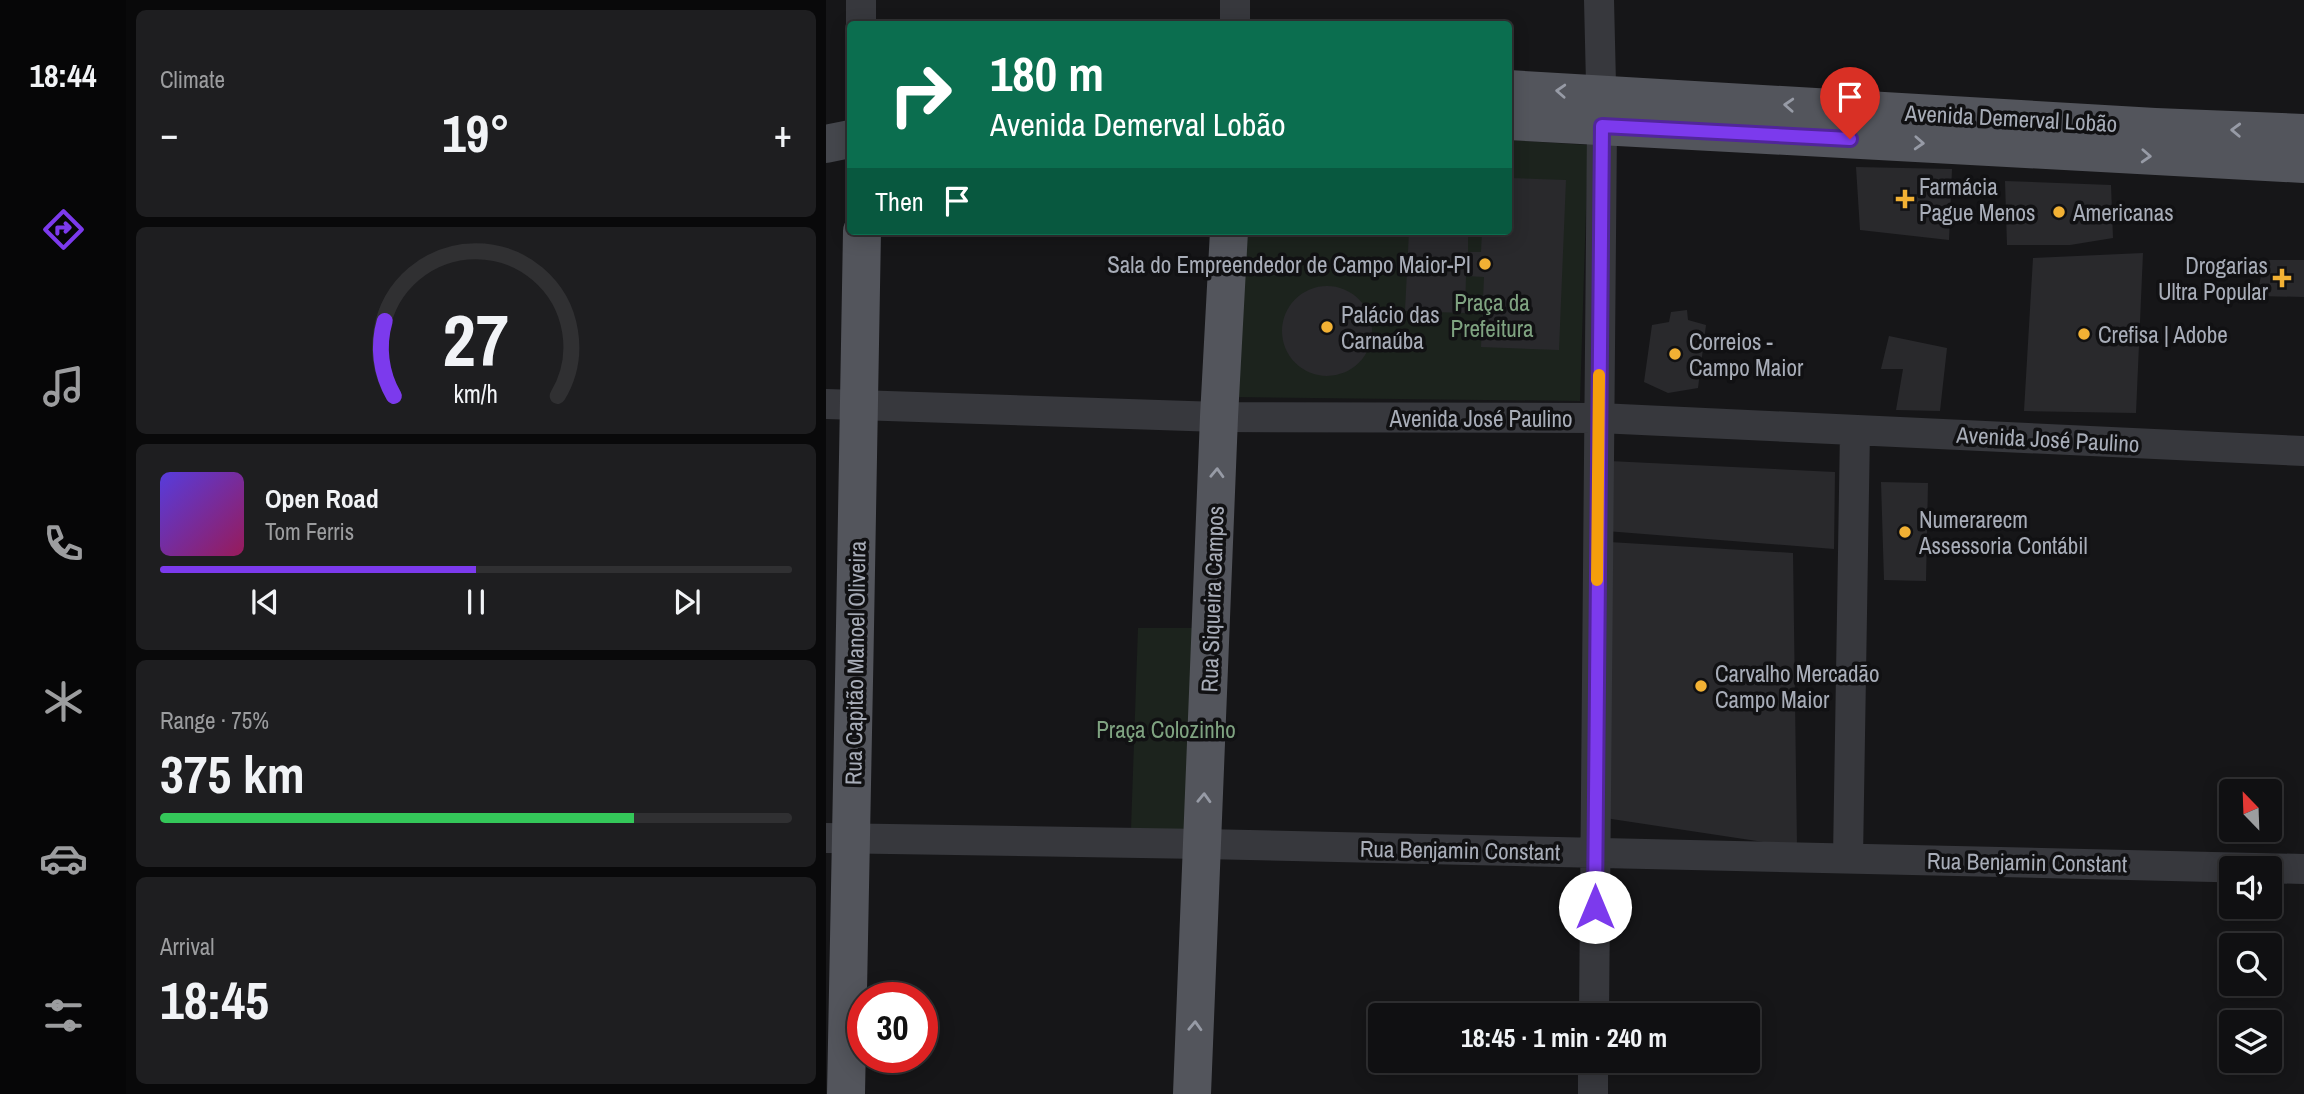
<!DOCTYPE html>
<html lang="en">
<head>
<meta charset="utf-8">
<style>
	body { margin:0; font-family:"Archivo Narrow",sans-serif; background:#1e1e20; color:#f1f3f6; height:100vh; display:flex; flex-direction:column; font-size:26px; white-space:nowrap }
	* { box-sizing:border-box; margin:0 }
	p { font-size:23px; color:#9c9d9f }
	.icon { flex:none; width:38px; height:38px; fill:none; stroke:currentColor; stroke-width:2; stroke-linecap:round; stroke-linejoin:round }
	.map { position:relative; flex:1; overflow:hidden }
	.panel { display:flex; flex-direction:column; gap:10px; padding:10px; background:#09090a; width:700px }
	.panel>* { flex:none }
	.guide { position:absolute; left:21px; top:21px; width:665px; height:214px; border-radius:7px; box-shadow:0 4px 18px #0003,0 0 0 2px #303032; background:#0b6e4f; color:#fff; overflow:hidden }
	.needle { width:46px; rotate:337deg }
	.tools { position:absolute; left:1393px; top:779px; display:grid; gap:14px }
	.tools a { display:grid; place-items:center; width:63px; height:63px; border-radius:7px; background:#101012; box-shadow:0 4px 18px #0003,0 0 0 2px #303032; font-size:35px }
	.speed { position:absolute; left:21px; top:982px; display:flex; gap:14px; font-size:35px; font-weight:700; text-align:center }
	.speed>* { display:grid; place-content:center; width:91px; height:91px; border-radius:50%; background:#101012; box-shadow:0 4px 18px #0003,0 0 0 2px #303032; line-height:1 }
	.speed .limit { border:10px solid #d22; background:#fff; color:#111 }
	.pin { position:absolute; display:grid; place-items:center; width:60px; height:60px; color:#fff; margin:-72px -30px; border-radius:50% 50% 50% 0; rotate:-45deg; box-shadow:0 0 7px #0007 }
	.pin .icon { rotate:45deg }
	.me { position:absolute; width:77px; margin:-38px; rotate:0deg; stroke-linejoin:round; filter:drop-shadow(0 0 5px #0008) }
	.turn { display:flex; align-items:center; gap:24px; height:147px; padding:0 28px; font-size:32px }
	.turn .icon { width:91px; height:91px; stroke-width:2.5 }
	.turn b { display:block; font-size:49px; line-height:60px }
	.then { display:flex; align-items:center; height:66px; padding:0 28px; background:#0003; gap:14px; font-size:26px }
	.big { font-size:52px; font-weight:800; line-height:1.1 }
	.panel .widget { flex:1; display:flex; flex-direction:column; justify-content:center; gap:10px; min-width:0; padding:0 24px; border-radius:10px; background:#1e1e20 }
	.panel .dial { align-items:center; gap:0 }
	.dial svg { height:182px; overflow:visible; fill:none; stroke:#303032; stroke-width:7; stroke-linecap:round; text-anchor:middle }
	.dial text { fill:#f1f3f6; stroke:none }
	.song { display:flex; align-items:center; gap:21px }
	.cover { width:84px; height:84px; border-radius:10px; background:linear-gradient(135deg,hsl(250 70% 55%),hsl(330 70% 35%)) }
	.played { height:7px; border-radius:4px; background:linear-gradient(90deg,#7c3aed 50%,#303032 50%) }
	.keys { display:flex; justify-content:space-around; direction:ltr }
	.heat { display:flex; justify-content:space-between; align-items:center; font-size:38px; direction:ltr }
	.charge { height:10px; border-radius:5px; background:linear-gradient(90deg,#34c759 75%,#303032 0) }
	.trip { position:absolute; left:542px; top:1003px; width:392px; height:70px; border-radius:7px; background:#101012; box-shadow:0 4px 18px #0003,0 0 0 2px #303032; font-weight:800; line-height:70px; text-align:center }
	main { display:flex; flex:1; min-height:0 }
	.tabs { display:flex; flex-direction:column; width:126px; justify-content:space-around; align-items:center; background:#060607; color:#9c9d9f }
	.tabs .icon { width:49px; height:49px }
	.tabs .current { color:#7c3aed }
	.tabs b { font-size:32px; color:#f1f3f6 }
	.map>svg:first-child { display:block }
	.green { fill:#1c231d }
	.building { fill:#29292c }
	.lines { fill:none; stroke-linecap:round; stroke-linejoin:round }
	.minor { stroke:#37383d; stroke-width:30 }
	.secondary { stroke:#45474d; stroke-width:38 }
	.primary { stroke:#53555c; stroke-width:38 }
	.oneway { stroke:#979ba6 }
	.route-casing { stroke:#51269a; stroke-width:18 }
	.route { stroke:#7c3aed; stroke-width:12 }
	.slow { stroke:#f59e0b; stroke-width:12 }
	.poi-dot { fill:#f2b134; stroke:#111113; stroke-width:2.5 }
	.labels { text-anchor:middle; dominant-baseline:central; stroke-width:7; stroke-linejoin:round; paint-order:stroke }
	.street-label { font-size:23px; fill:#a8adb8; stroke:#111113 }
	.poi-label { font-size:23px; fill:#a8adb8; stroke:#111113; text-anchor:start }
	.park-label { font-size:23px; fill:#7fa381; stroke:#111113 }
</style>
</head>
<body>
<main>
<nav class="tabs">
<b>18:44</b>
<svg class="icon current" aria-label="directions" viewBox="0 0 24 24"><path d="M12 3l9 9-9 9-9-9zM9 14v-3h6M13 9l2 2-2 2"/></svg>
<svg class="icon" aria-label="music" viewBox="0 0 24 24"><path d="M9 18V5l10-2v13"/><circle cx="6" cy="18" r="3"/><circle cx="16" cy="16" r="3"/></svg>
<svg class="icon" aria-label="phone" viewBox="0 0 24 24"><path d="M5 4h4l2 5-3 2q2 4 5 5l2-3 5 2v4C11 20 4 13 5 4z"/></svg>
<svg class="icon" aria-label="climate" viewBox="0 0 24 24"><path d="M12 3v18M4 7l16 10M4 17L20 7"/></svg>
<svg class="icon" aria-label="car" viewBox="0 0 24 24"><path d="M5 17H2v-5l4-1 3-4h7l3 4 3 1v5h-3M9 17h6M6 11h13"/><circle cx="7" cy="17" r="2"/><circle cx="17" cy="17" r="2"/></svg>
<svg class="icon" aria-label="filters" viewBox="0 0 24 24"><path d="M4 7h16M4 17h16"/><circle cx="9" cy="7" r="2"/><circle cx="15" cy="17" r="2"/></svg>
</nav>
<section class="panel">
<div class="widget"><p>Climate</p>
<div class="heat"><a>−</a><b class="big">19°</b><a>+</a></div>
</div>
<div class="widget dial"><svg viewBox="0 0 100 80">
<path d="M14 69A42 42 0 1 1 86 69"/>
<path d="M14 69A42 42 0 0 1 10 36" stroke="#7c3aed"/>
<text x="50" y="56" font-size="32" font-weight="700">27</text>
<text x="50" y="72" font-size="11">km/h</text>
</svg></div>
<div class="widget">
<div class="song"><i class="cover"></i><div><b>Open Road</b><p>Tom Ferris</p></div></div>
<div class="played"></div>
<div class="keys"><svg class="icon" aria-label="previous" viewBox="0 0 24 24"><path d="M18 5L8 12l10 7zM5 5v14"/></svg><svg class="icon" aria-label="pause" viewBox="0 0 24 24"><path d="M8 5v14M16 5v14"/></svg><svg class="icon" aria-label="next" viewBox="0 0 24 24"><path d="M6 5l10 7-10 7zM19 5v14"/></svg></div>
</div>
<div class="widget"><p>Range · 75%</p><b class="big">375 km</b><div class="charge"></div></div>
<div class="widget"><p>Arrival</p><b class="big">18:45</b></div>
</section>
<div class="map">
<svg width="1478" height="1094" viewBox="0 0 1478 1094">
	<rect width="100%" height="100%" fill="#161618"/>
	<path class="green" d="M683,140L762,145L754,401L408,397L416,231H682Z
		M312,628H374L367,830L305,829Z"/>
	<path class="building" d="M1030,167L1126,169L1123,240L1034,230Z
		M682,178L740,180L733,350L655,347L658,277L640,276L639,313L579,311L583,231H642V252H655L656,231H682Z
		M1179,181L1285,185L1287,238L1244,245H1181Z
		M1317,253L1310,413L1198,411L1207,258Z
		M1438,260H1478V297L1431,296Z
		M456 331a45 45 0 1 1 90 0a45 45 0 1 1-90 0Z
		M861,310L862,320L880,325L872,388L842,393L818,382L826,325L843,322L845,312Z
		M1063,336L1121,348L1114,411L1070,410L1077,369H1055Z
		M783,461L1009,472L1008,549L780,531Z
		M1055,482L1102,483L1100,581L1058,580Z
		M783,542L967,553L971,847L779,818Z"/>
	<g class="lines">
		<path class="minor" d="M35,0V24
			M409,0V24
			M0,404L393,417L773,418L1478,451
			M0,838L377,844L1478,869
			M1022,858L1029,430
			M768,1015L776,126L773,0
			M767,1094V1060"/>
		<path class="secondary" d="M0,144L24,139"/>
		<path class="primary" d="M682,89L1329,127L1478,133
			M682,121L1478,164
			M20,1094C28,806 29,519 36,231
			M366,1094L393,417L403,231"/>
	</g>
	<defs><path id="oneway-chevron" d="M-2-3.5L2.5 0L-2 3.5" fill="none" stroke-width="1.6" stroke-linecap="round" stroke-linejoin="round" transform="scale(1.75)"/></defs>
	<g class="oneway">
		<use href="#oneway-chevron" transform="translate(735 91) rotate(-177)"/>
		<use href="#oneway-chevron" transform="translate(963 105) rotate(-177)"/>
		<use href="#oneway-chevron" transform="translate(1410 130) rotate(-178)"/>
		<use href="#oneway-chevron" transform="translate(1093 143) rotate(3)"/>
		<use href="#oneway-chevron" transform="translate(1320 156) rotate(3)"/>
		<use href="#oneway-chevron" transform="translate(391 473) rotate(-88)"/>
		<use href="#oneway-chevron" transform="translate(378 798) rotate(-88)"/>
		<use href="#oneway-chevron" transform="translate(369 1026) rotate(-88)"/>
	</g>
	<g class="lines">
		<defs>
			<path id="route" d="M769,907L776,126L1024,139"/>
		</defs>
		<use href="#route" class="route-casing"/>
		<use href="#route" class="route"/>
		<path class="slow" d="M771,580L773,375"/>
	</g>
	<g class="poi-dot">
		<path d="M1075.5 188.5h7v7h7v7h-7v7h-7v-7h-7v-7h7z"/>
		<circle cx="1233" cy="212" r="7"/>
		<circle cx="659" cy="264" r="7"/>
		<path d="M1452.5 267.5h7v7h7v7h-7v7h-7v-7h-7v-7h7z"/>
		<circle cx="501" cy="327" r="7"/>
		<circle cx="1258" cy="334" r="7"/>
		<circle cx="849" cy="354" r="7"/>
		<circle cx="1079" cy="532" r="7"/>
		<circle cx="875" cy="686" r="7"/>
	</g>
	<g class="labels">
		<g class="street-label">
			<text transform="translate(1185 118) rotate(3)">Avenida Demerval Lobão</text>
			<text x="655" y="418">Avenida José Paulino</text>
			<text transform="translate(1222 439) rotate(3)">Avenida José Paulino</text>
			<text transform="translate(386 599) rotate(-88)">Rua Siqueira Campos</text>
			<text transform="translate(29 663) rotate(-89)">Rua Capitão Manoel Oliveira</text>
			<text transform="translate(634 850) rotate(1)">Rua Benjamin Constant</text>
			<text transform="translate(1201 862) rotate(1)">Rua Benjamin Constant</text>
		</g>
		<g class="poi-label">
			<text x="1093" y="186">Farmácia<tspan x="1093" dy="26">Pague Menos</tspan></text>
			<text x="1247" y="212">Americanas</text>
			<text x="645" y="264" text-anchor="end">Sala do Empreendedor de Campo Maior-PI</text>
			<text x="1442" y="265" text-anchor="end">Drogarias<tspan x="1442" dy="26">Ultra Popular</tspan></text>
			<text x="515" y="314">Palácio das<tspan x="515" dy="26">Carnaúba</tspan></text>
			<text x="1272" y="334">Crefisa | Adobe</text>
			<text x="863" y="341">Correios -<tspan x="863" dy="26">Campo Maior</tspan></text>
			<text x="1093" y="519">Numerarecm<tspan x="1093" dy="26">Assessoria Contábil</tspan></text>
			<text x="889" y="673">Carvalho Mercadão<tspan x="889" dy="26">Campo Maior</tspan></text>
		</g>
		<g class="park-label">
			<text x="666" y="302">Praça da<tspan x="666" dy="26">Prefeitura</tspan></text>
			<text x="340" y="729">Praça Colozinho</text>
		</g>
	</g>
</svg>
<div class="tools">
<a><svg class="needle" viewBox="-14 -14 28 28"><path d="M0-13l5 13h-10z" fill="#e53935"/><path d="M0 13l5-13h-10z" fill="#9c9d9f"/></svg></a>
<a><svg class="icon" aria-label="sound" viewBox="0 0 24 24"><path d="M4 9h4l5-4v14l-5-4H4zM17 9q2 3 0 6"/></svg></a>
<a><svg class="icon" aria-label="search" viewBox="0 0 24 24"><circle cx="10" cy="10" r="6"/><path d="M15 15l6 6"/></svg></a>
<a><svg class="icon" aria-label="layers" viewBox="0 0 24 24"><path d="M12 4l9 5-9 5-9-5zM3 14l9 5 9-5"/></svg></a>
</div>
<div class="speed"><div class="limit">30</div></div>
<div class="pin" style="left:1024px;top:139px;background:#d93025"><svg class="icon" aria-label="arrive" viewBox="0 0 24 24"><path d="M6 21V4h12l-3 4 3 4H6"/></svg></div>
<svg class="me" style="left:769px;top:907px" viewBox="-20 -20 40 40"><circle r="19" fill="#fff"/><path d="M0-13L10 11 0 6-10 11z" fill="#7c3aed"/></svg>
<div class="trip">18:45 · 1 min · 240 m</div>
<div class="guide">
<div class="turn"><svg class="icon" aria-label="right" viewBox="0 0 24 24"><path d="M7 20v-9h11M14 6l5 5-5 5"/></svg><div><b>180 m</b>Avenida Demerval Lobão</div></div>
<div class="then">Then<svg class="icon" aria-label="arrive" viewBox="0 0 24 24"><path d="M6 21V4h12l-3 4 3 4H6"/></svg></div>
</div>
</div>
</main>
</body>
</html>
